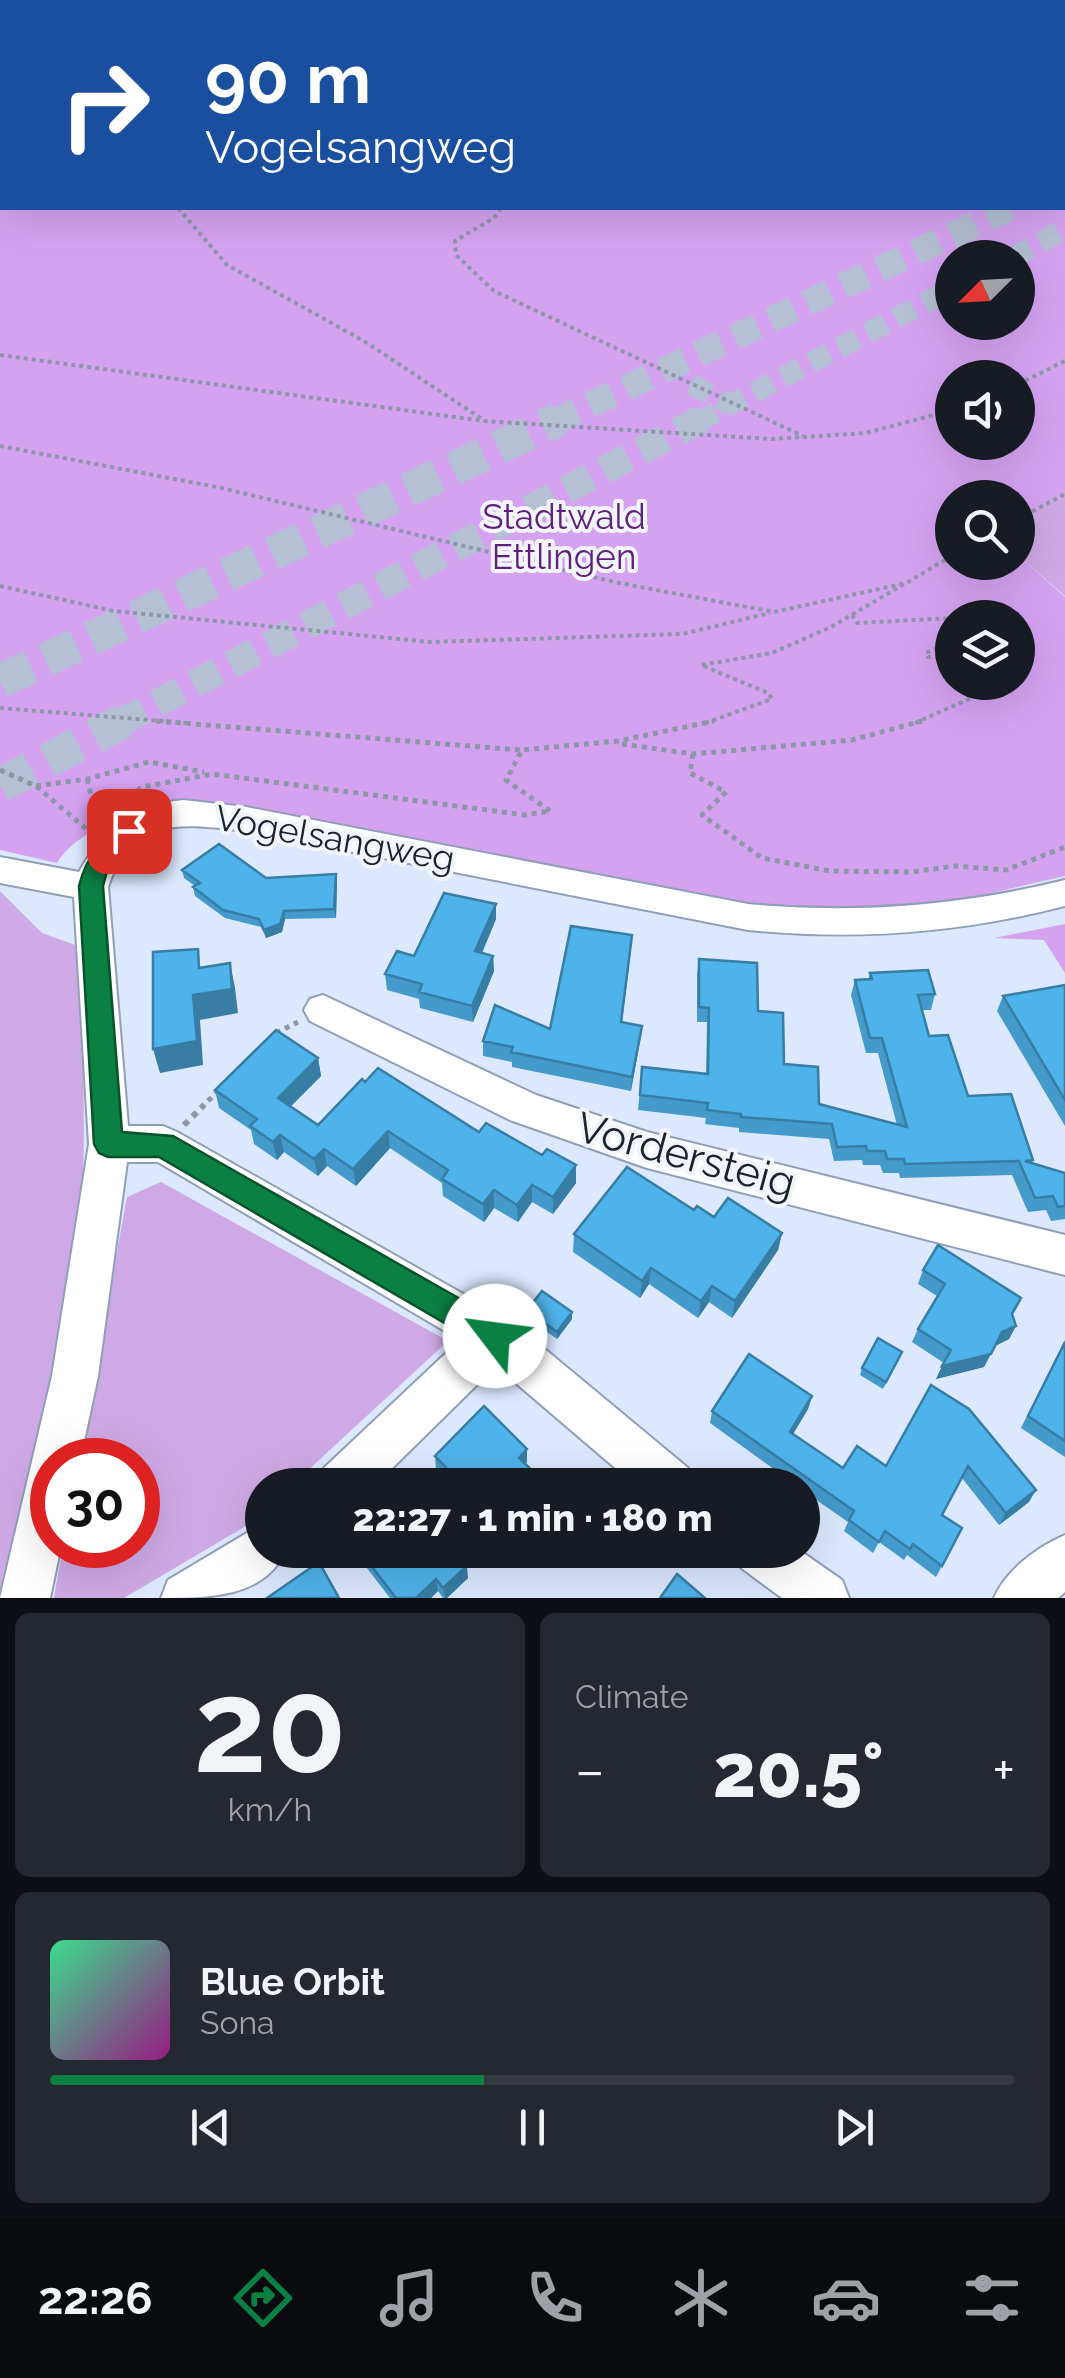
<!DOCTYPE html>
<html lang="en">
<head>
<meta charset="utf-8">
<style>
	body { margin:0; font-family:Raleway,sans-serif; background:#242831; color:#f1f3f6; height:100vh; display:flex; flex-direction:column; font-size:38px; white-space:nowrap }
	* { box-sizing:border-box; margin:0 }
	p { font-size:32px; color:#9ea1a6 }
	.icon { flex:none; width:55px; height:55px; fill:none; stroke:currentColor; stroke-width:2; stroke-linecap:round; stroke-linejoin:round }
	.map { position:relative; height:1598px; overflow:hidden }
	.drawer { display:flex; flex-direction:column; gap:15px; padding:15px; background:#0d0f14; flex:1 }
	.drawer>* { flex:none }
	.guide { position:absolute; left:0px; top:0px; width:1065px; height:210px; box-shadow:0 10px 40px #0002; background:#1a4fa0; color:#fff; overflow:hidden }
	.needle { width:65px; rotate:246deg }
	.buttons { position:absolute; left:935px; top:240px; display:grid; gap:20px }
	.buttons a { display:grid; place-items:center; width:100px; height:100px; border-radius:50%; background:#171b24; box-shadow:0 10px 40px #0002; font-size:50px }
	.speed { position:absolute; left:30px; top:1438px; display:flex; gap:20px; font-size:50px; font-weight:700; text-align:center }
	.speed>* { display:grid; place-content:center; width:130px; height:130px; border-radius:50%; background:#171b24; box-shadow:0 10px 40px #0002; line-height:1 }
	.speed .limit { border:15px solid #d22; background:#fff; color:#111 }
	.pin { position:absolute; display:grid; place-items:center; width:85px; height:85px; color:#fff; margin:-42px; border-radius:20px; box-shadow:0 5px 15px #0006 }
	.me { position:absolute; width:110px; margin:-55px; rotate:300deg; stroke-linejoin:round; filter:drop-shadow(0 0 8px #0008) }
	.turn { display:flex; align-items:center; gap:35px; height:210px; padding:0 40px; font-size:45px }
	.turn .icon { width:130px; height:130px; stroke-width:2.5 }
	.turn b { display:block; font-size:70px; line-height:85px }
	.big { font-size:75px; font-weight:800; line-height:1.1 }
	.drawer .widget { flex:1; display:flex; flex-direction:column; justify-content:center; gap:15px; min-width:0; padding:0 35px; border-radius:15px; background:#242831 }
	.drawer .dial { align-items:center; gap:0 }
	.dial b { font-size:130px; line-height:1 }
	.song { display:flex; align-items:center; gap:30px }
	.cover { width:120px; height:120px; border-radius:15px; background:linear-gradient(135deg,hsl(150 70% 55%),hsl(310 70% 35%)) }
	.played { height:10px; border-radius:5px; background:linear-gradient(90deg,#0b8043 45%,#363941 45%) }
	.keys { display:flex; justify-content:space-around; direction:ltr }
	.heat { display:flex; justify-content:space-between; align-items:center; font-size:55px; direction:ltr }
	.drawer .tiles { flex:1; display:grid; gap:15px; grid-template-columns:1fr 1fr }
	.widget:last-child { grid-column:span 2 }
	.trip { position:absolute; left:245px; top:1468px; width:575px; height:100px; border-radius:50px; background:#171b24; box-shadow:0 10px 40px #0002; font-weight:800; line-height:100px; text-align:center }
	.dock { display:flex; height:160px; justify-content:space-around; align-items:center; background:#090b0e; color:#9ea1a6 }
	.dock .icon { width:70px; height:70px }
	.dock .selected { color:#0b8043 }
	.dock b { font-size:45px; color:#f1f3f6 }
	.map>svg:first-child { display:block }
	.green { fill:#cfa9e5 }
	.forest { fill:#d5a2f2; fill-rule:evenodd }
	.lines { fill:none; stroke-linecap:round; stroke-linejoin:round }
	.minor-tunnel-far2 { stroke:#b5c0d4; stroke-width:21; stroke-dasharray:21 11; stroke-linecap:butt }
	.minor-tunnel-far1 { stroke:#b5c0d4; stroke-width:28; stroke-dasharray:28 14; stroke-linecap:butt }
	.minor-tunnel { stroke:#b5c0d4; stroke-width:35; stroke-dasharray:35 18; stroke-linecap:butt }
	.major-tunnel-far1 { stroke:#b5c0d4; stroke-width:26; stroke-dasharray:26 14; stroke-linecap:butt }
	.major-tunnel { stroke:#b5c0d4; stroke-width:34; stroke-dasharray:34 16; stroke-linecap:butt }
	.minor-casing { stroke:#909fb8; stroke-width:4 }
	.path-far3 { stroke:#8d97a8; stroke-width:2.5; stroke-dasharray:2.5 2.5; stroke-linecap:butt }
	.path-far2 { stroke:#8d97a8; stroke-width:4; stroke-dasharray:4 4; stroke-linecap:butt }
	.path-far1 { stroke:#8d97a8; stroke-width:5; stroke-dasharray:5 5; stroke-linecap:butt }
	.path { stroke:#8d97a8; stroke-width:6; stroke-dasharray:6 6; stroke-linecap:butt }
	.minor { fill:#fff; fill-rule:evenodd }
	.wall { fill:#449aca }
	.shaded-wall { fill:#377da4 }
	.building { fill:#4fb3eb; stroke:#377da4; stroke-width:2.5 }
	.route { fill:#0b8043; stroke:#07532c; stroke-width:2.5 }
	.labels { text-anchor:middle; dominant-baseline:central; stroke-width:8; stroke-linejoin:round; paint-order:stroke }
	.park-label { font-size:35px; fill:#60207d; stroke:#f1f5fa }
	.street-label { font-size:35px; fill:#1c222c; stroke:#f1f5fa }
	.near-street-label { font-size:42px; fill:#1c222c; stroke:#f1f5fa }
</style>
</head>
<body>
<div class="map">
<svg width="1065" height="1598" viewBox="0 0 1065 1598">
	<rect width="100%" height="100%" fill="#dbe8fe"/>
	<path class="green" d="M1065,496V596L1018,555V517Z
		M0,891L42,933L78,946C83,1054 89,1164 76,1272L0,1590Z
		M161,1182L448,1341L292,1485H262V1512L251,1523L124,1598H54L63,1545H138V1460H79L127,1197Z"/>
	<path class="forest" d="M0,0H1065V496L1018,517V498H952V562H1018V555L1065,597V876L883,918L778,912L229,804C172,802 140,797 92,831C77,841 66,848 57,863L0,850ZM2,2H1062V208H2ZM952,258H1018V322H952ZM952,378H1018V442H952ZM952,618H1018V682H952Z
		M1065,924V973L1044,940L994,938Z"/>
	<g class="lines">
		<path class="minor-tunnel-far2" d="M1012,258L1065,229
			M691,384L730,405
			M697,422L952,289"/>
		<path class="minor-tunnel-far1" d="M119,723L702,419"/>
		<path class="minor-tunnel" d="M0,785L124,721"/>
		<path class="major-tunnel-far1" d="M553,422L1010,208"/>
		<path class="major-tunnel" d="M0,681L559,419"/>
		<defs>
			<path id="minor" d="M183,800L246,807L748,904C857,914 959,906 1065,880V906C959,933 857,941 748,930L246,831C184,824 132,814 108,887L128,1126H163L177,1132L511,1321L688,1468L695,1485H635L496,1366L375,1485H317L324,1468L460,1340L158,1162H127L98,1376L80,1460H52V1545H61L50,1598H0L52,1376L89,1144L74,897L0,883V857L79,872C103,829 133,805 183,800Z
				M323,995L536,1095L647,1132L1065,1235V1275L647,1168L510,1120L310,1021L304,1010L310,999Z
				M262,1524V1550H286C265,1598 208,1598 161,1598L168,1580Z
				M1065,1535V1592L1058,1598H994C1006,1570 1037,1547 1065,1535Z
				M732,1550H799L842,1580L849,1598H782L740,1567Z"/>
		</defs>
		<use href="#minor" class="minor-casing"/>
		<path class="path-far3" d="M191,2L204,0
			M509,2L524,0
			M999,2L1003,0"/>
		<path class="path-far2" d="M178,208L227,265L364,341L482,419
			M501,208L494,218L455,241L456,255L494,291L803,436
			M0,355L484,421L771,439L866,433L952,410
			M1018,384L1065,361
			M0,446L217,487L619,583L774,612L906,583
			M1018,519L1065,494
			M0,586L114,611L430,642L682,634L770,613
			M852,615L857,623L952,618
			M983,618H997
			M952,641L926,653L928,657L952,658
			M1018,667L1025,671L1018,676
			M0,708L187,723
			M705,723L772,699L768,693L701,665L772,653L831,627L952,556
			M915,723L1007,682"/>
		<path class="path-far1" d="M156,721L520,750
			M622,744L693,754L852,740L922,721
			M693,754L690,773L726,792L702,815L762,858L830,871L911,872L955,866L1006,870L1065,847
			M0,770L36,786L91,833
			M87,779L92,799L89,830
			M36,786L87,779L149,762L204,772
			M550,811L506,780L522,750L618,741L714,721
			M105,815L142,787L212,774L525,815L549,811
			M276,1033L298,1022
			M201,1108L219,1090"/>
		<path class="path" d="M184,1125L204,1105"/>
		<use href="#minor" class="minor"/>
	</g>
	<path class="wall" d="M182,870L266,878L336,874L337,883L336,918L285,919L282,932L266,938L261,927L225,918L195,896L193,887L195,886L184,878Z
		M496,919L482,953L493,956L494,971L473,1022L420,1008L419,999L387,990L385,974L414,956Z
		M631,950L622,1022L642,1026L631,1091L512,1067V1062L483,1056V1041L550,1029Z
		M699,959L758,1011L784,1064L819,1104L897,1125L878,1053H866L851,995L855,980H868L870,973L935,994L931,1010H922L929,1036L968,1096L1033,1160L1032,1163L1065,1173V1219L1051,1221L1046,1210L1028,1212L1012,1175L900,1178L899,1173H883L880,1165H863L862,1160L834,1161L829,1139L739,1132V1128L705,1124L706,1118L638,1110L642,1067L706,1074L707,1022H697V974Z
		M1065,985V1126L997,1011L1003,996Z
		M318,1058L321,1076L291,1106L318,1125L365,1082L479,1132L576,1183L553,1214L532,1202L518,1222L494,1208L484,1222L443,1196L442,1183L390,1148L356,1186L327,1166L318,1176L284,1152L277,1160L254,1144L251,1130L219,1108L215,1090Z
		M694,1210L714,1217L782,1233L778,1250L732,1318L709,1302L698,1318L649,1284L640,1298L573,1252L574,1234Z
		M923,1270L1012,1314L1016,1326L1009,1339L995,1346L984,1367L936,1379L944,1363L912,1342L918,1329L937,1296L918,1284Z
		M527,1310L572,1319L557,1339L527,1318Z
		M1065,1340V1457L1021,1428Z
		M899,1360L883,1389L860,1375L862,1368Z
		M931,1385L1029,1502L999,1525L962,1478L942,1515V1566L936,1577L907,1555L904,1560L879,1542L873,1553L844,1531L848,1522L802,1490V1485H796L710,1423L712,1411L812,1396L808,1409L793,1434L843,1468L886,1466Z
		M527,1449V1462L525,1464L543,1485H451L436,1470L435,1456Z
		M353,1550H454L468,1578L447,1598H443L438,1591L431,1598H390Z"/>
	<path class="shaded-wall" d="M336,874L337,883L336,918L334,909Z
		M496,904V919L476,967L475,951Z
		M284,911L285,919L282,932L266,938L264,930Z
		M493,956L494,971L473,1022L472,1006Z
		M230,963L235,988L238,1013L200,1020L203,1065L160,1073L153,1049L193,995Z
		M642,1026L640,1041L631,1091L632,1077Z
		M318,1058L321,1076L282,1115L278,1098Z
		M388,1131L390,1148L356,1186L353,1169Z
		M280,1135L284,1152L277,1160L273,1142Z
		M324,1149L327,1166L318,1176L314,1159Z
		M576,1165V1183L553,1214V1197Z
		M532,1185V1202L518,1222L517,1205Z
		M494,1190V1208L484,1222L483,1204Z
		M782,1233L778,1250L732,1318L735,1301Z
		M651,1268L649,1284L640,1298L642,1281Z
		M712,1286L709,1302L698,1318L701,1301Z
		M572,1312V1319L557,1339V1332Z
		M1016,1326L1009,1339L995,1346L984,1367L936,1379L942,1366Z
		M812,1396L808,1409L787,1444L790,1432Z
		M527,1449V1462L519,1471V1458Z
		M1036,1490L1029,1502L999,1525L1006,1513Z
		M467,1566L468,1578L447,1598H445L443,1588Z
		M436,1579L438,1591L431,1598H416Z"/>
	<path class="building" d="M219,844L266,878L336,874L334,909L284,911L280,924L264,930L259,919L223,910L193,887L200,883L182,870Z
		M444,893L496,904L475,951L493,956L472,1006L419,992L422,984L385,974L397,951L414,956Z
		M571,926L632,935L621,1022L642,1026L632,1077L511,1052L513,1047L483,1041L495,1005L550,1029Z
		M198,949L199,968L230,963L232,989L193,995L197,1041L153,1049V952Z
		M699,959L757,963L758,1011L783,1013L784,1064L818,1067L819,1104L907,1127L882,1038H870L855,980L872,979L870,973L928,970L935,994L918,995L929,1036L948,1035L968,1096L1011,1094L1033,1160L1025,1161L1065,1173V1206L1058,1207L1053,1196L1035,1198L1019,1161L905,1164L904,1159H887L885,1151H867L866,1146L837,1147L832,1124L741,1117V1114L707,1110L708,1103L640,1095L642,1067L708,1074L709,1008L699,1007Z
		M1065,985V1100L1003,996Z
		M276,1030L318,1058L278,1098L318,1125L362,1079L365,1082L378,1068L479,1132L486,1123L542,1155L547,1149L576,1165L553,1197L532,1185L517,1205L494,1190L483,1204L442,1179L448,1170L388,1131L353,1169L324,1149L314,1159L280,1135L273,1142L250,1126L257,1119L215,1090Z
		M627,1167L694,1210L697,1206L714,1217L728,1198L782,1233L735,1301L712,1286L701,1301L651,1268L642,1281L574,1234Z
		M938,1245L1021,1298L1012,1314L1016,1326L1002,1332L991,1354L942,1366L951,1350L918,1329L945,1284L923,1270Z
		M542,1291L572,1312L557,1332L527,1310Z
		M878,1338L902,1352L886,1382L862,1368Z
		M1065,1342V1441L1028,1416Z
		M749,1354L812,1396L790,1432L843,1468L857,1446L886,1466L931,1385L969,1409L1036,1490L1006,1513L968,1466L942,1515L962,1528L942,1566L913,1544L910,1549L885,1531L879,1542L849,1520L854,1511L712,1411Z
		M484,1406L527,1449L519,1458L543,1481L540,1485H463L435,1456Z
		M359,1550H454L467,1566L443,1588L436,1579L416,1598H396Z
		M319,1562L339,1598H267Z
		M677,1574L705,1598H660Z"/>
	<path class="route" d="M129,822L140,831L108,868L103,886L122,1132L173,1136L506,1325L510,1336L506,1346L495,1351L484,1346L159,1157H108L99,1153L94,1144L79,886C85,862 103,830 129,822Z"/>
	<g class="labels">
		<g class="park-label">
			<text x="564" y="516">Stadtwald<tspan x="564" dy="40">Ettlingen</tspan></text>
		</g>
		<g class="street-label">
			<text transform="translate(335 838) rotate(10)">Vogelsangweg</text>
		</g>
		<g class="near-street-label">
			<text transform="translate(686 1155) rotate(15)">Vordersteig</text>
		</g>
	</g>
</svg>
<div class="buttons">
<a><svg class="needle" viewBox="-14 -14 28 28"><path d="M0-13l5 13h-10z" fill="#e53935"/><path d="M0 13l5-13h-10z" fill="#9ea1a6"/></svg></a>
<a><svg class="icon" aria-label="sound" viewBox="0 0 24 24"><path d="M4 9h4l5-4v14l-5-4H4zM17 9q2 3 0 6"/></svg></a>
<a><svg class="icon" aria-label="search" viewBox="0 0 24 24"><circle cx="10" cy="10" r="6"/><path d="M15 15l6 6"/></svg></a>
<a><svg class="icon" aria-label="layers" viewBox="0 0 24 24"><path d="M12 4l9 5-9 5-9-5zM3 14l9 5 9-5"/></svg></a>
</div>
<div class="speed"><div class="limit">30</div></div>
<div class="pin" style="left:129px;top:831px;background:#d93025"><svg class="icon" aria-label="arrive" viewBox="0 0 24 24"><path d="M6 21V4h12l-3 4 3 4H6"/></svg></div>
<svg class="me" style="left:495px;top:1336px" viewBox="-20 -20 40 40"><circle r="19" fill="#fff"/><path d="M0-13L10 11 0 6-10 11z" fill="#0b8043"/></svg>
<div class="trip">22:27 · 1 min · 180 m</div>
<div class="guide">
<div class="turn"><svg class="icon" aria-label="right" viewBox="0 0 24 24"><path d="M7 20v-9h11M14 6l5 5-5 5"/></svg><div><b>90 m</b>Vogelsangweg</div></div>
</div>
</div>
<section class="drawer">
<div class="tiles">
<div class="widget dial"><b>20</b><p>km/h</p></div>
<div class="widget"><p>Climate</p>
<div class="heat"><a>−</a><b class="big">20.5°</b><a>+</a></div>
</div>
<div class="widget">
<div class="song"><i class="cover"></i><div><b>Blue Orbit</b><p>Sona</p></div></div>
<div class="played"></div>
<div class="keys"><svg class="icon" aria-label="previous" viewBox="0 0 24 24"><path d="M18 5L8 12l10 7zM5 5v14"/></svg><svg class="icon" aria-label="pause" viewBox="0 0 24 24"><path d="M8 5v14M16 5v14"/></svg><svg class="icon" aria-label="next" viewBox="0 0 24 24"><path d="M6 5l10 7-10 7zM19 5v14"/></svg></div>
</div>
</div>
</section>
<nav class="dock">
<b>22:26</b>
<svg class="icon selected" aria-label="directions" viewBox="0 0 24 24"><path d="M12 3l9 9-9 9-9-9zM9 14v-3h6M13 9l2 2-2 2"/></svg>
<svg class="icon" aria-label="music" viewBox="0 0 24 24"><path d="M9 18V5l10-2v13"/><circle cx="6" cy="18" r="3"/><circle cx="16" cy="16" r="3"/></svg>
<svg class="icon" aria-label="phone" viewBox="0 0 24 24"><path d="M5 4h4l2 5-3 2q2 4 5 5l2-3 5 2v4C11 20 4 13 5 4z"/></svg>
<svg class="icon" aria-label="climate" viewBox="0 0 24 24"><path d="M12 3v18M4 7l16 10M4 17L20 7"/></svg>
<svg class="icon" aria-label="car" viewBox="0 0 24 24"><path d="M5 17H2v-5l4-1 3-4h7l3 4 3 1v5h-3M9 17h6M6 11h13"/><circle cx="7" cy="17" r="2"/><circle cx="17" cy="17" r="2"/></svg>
<svg class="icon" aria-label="filters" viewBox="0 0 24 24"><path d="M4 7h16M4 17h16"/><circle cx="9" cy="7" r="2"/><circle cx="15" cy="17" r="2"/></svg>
</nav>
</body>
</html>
